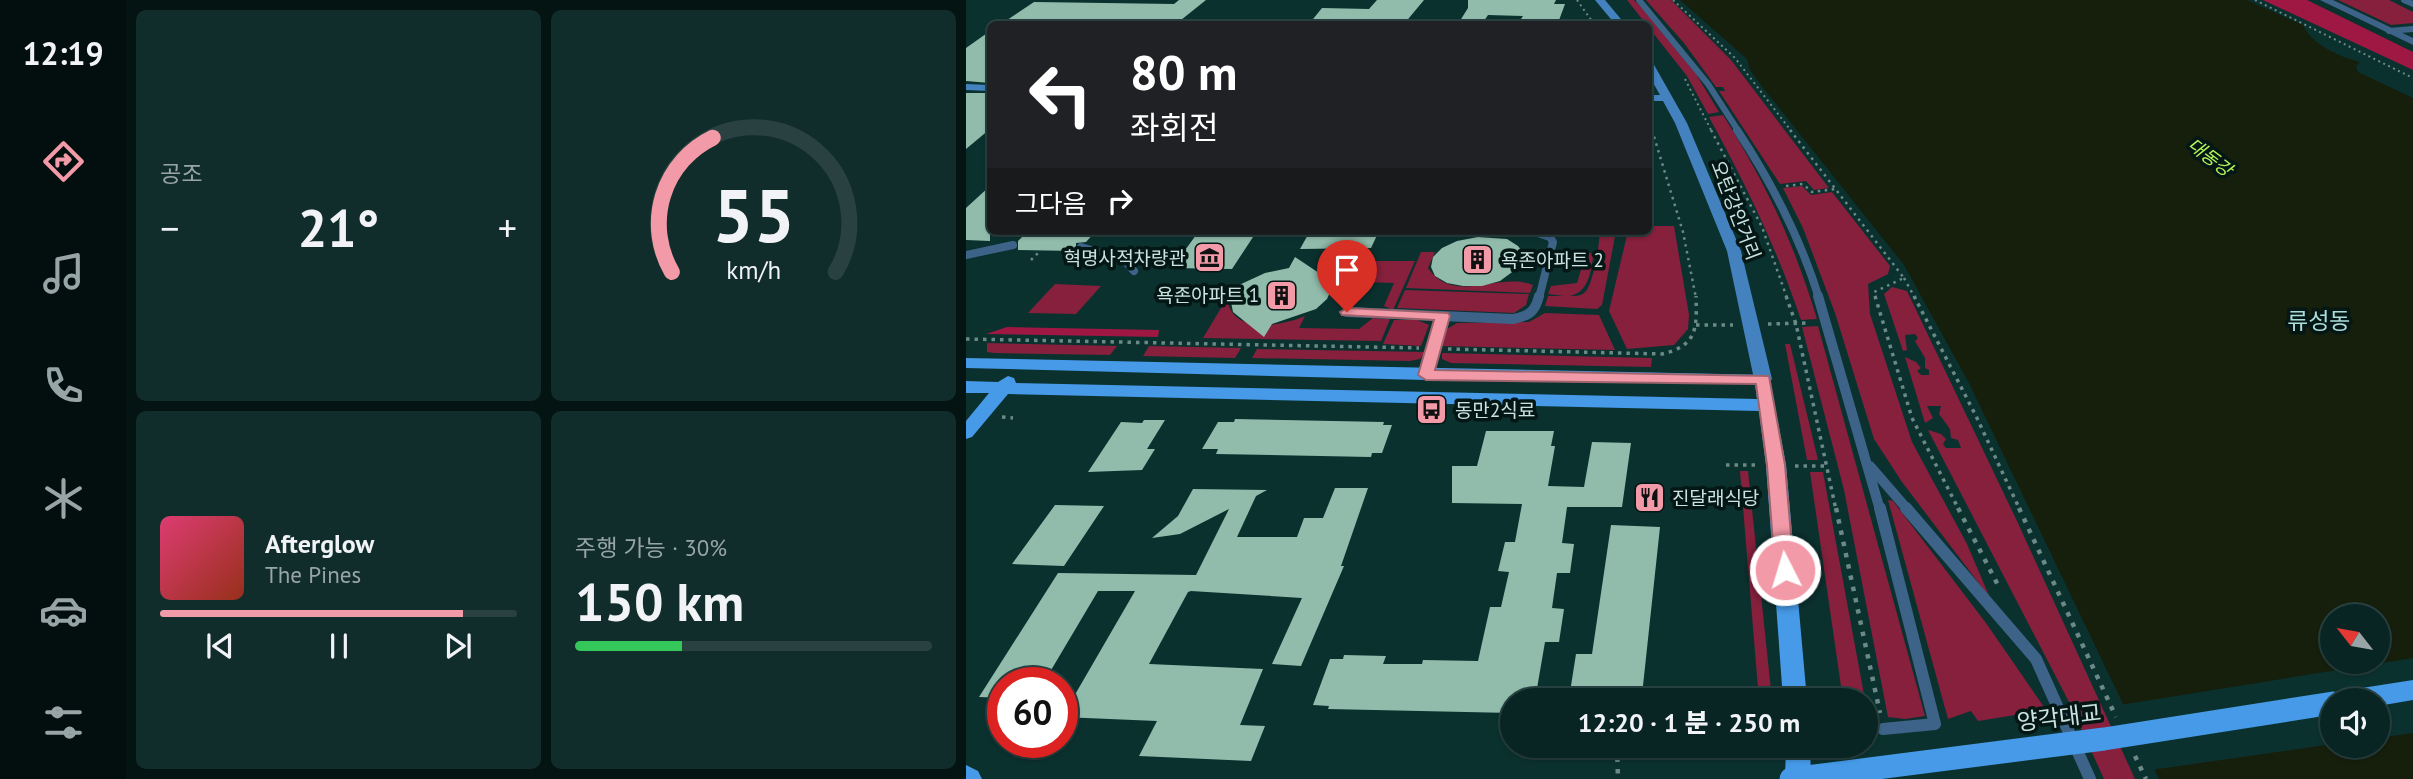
<!DOCTYPE html>
<html lang="ko">
<head>
<meta charset="utf-8">
<style>
	body { margin:0; font-family:"PT Sans","Noto Sans KR",sans-serif; background:#112d2b; color:#f1f3f6; height:100vh; display:flex; flex-direction:column; font-size:26px; white-space:nowrap }
	* { box-sizing:border-box; margin:0 }
	p { font-size:23px; color:#98a5a6 }
	.icon { flex:none; width:38px; height:38px; fill:none; stroke:currentColor; stroke-width:2; stroke-linecap:round; stroke-linejoin:round }
	.map { position:relative; flex:1; overflow:hidden }
	.details { display:flex; flex-direction:column; gap:10px; padding:10px; background:#041413; width:840px }
	.details>* { flex:none }
	.top-card { position:absolute; left:21px; top:21px; width:665px; height:214px; border-radius:10px; box-shadow:0 2px 5px #0004,0 0 0 2px #294241; background:#202124; color:#fff; overflow:hidden }
	.needle { width:46px; rotate:301deg }
	.fabs { position:absolute; left:1354px; top:604px; display:grid; gap:14px }
	.fabs a { display:grid; place-items:center; width:70px; height:70px; border-radius:50%; background:#082523; box-shadow:0 2px 5px #0004,0 0 0 2px #294241; font-size:35px }
	.speed { position:absolute; left:21px; top:667px; display:flex; gap:14px; font-size:35px; font-weight:700; text-align:center }
	.speed>* { display:grid; place-content:center; width:91px; height:91px; border-radius:50%; background:#082523; box-shadow:0 2px 5px #0004,0 0 0 2px #294241; line-height:1 }
	.speed .limit { border:10px solid #d22; background:#fff; color:#111 }
	.pin { position:absolute; display:grid; place-items:center; width:60px; height:60px; color:#fff; margin:-72px -30px; border-radius:50% 50% 50% 0; rotate:-45deg; box-shadow:0 0 7px #0007 }
	.pin .icon { rotate:45deg }
	.me { position:absolute; width:77px; margin:-38px; rotate:355deg; stroke-linejoin:round; filter:drop-shadow(0 0 5px #0008) }
	.turn { display:flex; align-items:center; gap:24px; height:147px; padding:0 28px; font-size:32px }
	.turn .icon { width:91px; height:91px; stroke-width:2.5 }
	.turn b { display:block; font-size:49px; line-height:60px }
	.then { display:flex; align-items:center; height:66px; padding:0 28px; background:#0003; gap:14px; font-size:26px }
	.big { font-size:52px; font-weight:800; line-height:1.1 }
	.details .card { flex:1; display:flex; flex-direction:column; justify-content:center; gap:10px; min-width:0; padding:0 24px; border-radius:10px; background:#112d2b }
	.details .dial { align-items:center; gap:0 }
	.dial svg { height:182px; overflow:visible; fill:none; stroke:#294241; stroke-width:7; stroke-linecap:round; text-anchor:middle }
	.dial text { fill:#f1f3f6; stroke:none }
	.song { display:flex; align-items:center; gap:21px }
	.cover { width:84px; height:84px; border-radius:10px; background:linear-gradient(135deg,hsl(340 70% 55%),hsl(10 70% 35%)) }
	.played { height:7px; border-radius:4px; background:linear-gradient(90deg,#f39aa8 85%,#294241 85%) }
	.keys { display:flex; justify-content:space-around; direction:ltr }
	.heat { display:flex; justify-content:space-between; align-items:center; font-size:38px; direction:ltr }
	.charge { height:10px; border-radius:5px; background:linear-gradient(90deg,#34c759 30%,#294241 0) }
	.details .tiles { flex:1; display:grid; gap:10px; grid-template-columns:repeat(2,1fr) }
	.trip { position:absolute; left:534px; top:688px; width:378px; height:70px; border-radius:35px; background:#082523; box-shadow:0 2px 5px #0004,0 0 0 2px #294241; font-weight:800; line-height:70px; text-align:center }
	main { display:flex; flex:1; min-height:0 }
	.tabs { display:flex; flex-direction:column; width:126px; justify-content:space-around; align-items:center; background:#030f0e; color:#98a5a6 }
	.tabs .icon { width:49px; height:49px }
	.tabs .selected { color:#f39aa8 }
	.tabs b { font-size:32px; color:#f1f3f6 }
	.map>svg:first-child { display:block }
	.green { fill:#86203c }
	.forest { fill:#9e1843 }
	.water { fill:#161e0c; fill-rule:evenodd }
	.pier { fill:#0b312f }
	.building { fill:#91bcac }
	.lines { fill:none; stroke-linecap:round; stroke-linejoin:round }
	.path-far3 { stroke:#6a8987; stroke-width:2; stroke-dasharray:2 3.5; stroke-linecap:butt }
	.path-far2 { stroke:#6a8987; stroke-width:2.5; stroke-dasharray:2.5 4.5; stroke-linecap:butt }
	.path-far1 { stroke:#6a8987; stroke-width:3.5; stroke-dasharray:3.5 5; stroke-linecap:butt }
	.path { stroke:#6a8987; stroke-width:4.5; stroke-dasharray:4.5 7; stroke-linecap:butt }
	.lane-far3 { stroke:#3d6389; stroke-width:6 }
	.lane-far2 { stroke:#3d6389; stroke-width:8 }
	.lane-far1 { stroke:#3d6389; stroke-width:10 }
	.lane { stroke:#3d6389; stroke-width:12 }
	.street { fill:#3d6389; fill-rule:evenodd }
	.secondary { fill:#4382bf; fill-rule:evenodd }
	.primary { fill:#469ae8; fill-rule:evenodd }
	.primary-bridge { stroke:#469ae8; stroke-width:23 }
	.route { fill:#f39aa8; stroke:#9e646d; stroke-width:2 }
	.labels { text-anchor:middle; dominant-baseline:central; stroke-width:7; stroke-linejoin:round; paint-order:stroke }
	.far-water-label { font-size:18px; font-style:italic; fill:#b4f85a; stroke:#041715 }
	.street-label { font-size:19px; fill:#cae2e0; stroke:#041715 }
	.poi-label { font-size:19px; fill:#cae2e0; stroke:#041715; text-anchor:start }
	.quarter-label { font-size:23px; fill:#abddd9; stroke:#041715 }
	.near-street-label { font-size:23px; fill:#cae2e0; stroke:#041715 }
</style>
</head>
<body>
<main>
<nav class="tabs">
<b>12:19</b>
<svg class="icon selected" aria-label="directions" viewBox="0 0 24 24"><path d="M12 3l9 9-9 9-9-9zM9 14v-3h6M13 9l2 2-2 2"/></svg>
<svg class="icon" aria-label="music" viewBox="0 0 24 24"><path d="M9 18V5l10-2v13"/><circle cx="6" cy="18" r="3"/><circle cx="16" cy="16" r="3"/></svg>
<svg class="icon" aria-label="phone" viewBox="0 0 24 24"><path d="M5 4h4l2 5-3 2q2 4 5 5l2-3 5 2v4C11 20 4 13 5 4z"/></svg>
<svg class="icon" aria-label="climate" viewBox="0 0 24 24"><path d="M12 3v18M4 7l16 10M4 17L20 7"/></svg>
<svg class="icon" aria-label="car" viewBox="0 0 24 24"><path d="M5 17H2v-5l4-1 3-4h7l3 4 3 1v5h-3M9 17h6M6 11h13"/><circle cx="7" cy="17" r="2"/><circle cx="17" cy="17" r="2"/></svg>
<svg class="icon" aria-label="filters" viewBox="0 0 24 24"><path d="M4 7h16M4 17h16"/><circle cx="9" cy="7" r="2"/><circle cx="15" cy="17" r="2"/></svg>
</nav>
<section class="details">
<div class="tiles">
<div class="card"><p>공조</p>
<div class="heat"><a>−</a><b class="big">21°</b><a>+</a></div>
</div>
<div class="card dial"><svg viewBox="0 0 100 80">
<path d="M14 69A42 42 0 1 1 86 69"/>
<path d="M14 69A42 42 0 0 1 32 10" stroke="#f39aa8"/>
<text x="50" y="56" font-size="32" font-weight="700">55</text>
<text x="50" y="72" font-size="11">km/h</text>
</svg></div>
<div class="card">
<div class="song"><i class="cover"></i><div><b>Afterglow</b><p>The Pines</p></div></div>
<div class="played"></div>
<div class="keys"><svg class="icon" aria-label="previous" viewBox="0 0 24 24"><path d="M18 5L8 12l10 7zM5 5v14"/></svg><svg class="icon" aria-label="pause" viewBox="0 0 24 24"><path d="M8 5v14M16 5v14"/></svg><svg class="icon" aria-label="next" viewBox="0 0 24 24"><path d="M6 5l10 7-10 7zM19 5v14"/></svg></div>
</div>
<div class="card"><p>주행 가능 · 30%</p><b class="big">150 km</b><div class="charge"></div></div>
</div>
</section>
<div class="map">
<svg width="1447" height="779" viewBox="0 0 1447 779">
	<rect width="100%" height="100%" fill="#0b312f"/>
	<path class="green" d="M661,0H668L676,8L730,74L753,112L742,114L721,76Z
		M680,0H705L765,60L863,188L848,190L840,181L814,184L753,91H759L757,87H750L718,43Z
		M1372,0H1423L1447,12V23L1425,25Z
		M757,115C800,184 827,240 851,319L835,320C811,248 779,183 743,117Z
		M836,186L845,195L866,192L924,266L922,274L902,284L904,314L946,442L1001,544L1024,598L936,482L908,439L869,313L837,228L817,188Z
		M683,226H708L723,315L722,329L708,345L661,349L643,311L662,231H682Z
		M633,231H650L636,305L631,309L579,306L582,296H598L582,294L585,286L611,283L620,253H628C624,272 624,291 604,296C610,296 616,296 620,291C627,283 635,241 633,231Z
		M455,252H469L462,268C488,306 533,271 567,285L564,293L440,288Z
		M407,261H449L427,310L418,306L428,283L396,282Z
		M89,284L135,286L110,314L62,313Z
		M926,287L941,291L1051,521L1169,779H1138L1103,702L962,430L975,434L980,439L977,444L980,448H995L992,440L985,438L984,429L973,414L975,406H961L967,418L959,423L939,357L950,362L955,368L951,371L955,375H963V370L959,368V358L949,341L952,338L949,334L939,335L941,350L937,351L918,294Z
		M439,290L563,294L560,305L548,313L431,308Z
		M258,303H262C270,334 316,326 339,316L333,328L393,329L407,318L424,319L415,341L237,338Z
		M579,313L633,315L649,350L474,346L481,329L491,323L563,322Z
		M428,320H451L463,325L455,346L417,344Z
		M852,326L959,716L939,719L922,717L878,490L836,327Z
		M21,343L151,346L144,355L28,353L21,352Z
		M824,344L852,460H841L819,344Z
		M183,346L275,348L269,358L177,356Z
		M291,349L460,352L454,359L444,361L286,358Z
		M476,353L686,358L685,367L485,363L476,359Z
		M774,471H782L806,700H793Z
		M844,472H857L899,700H877Z
		M922,500L927,501L1020,623L1080,710L1012,721L1005,711L982,719Z"/>
	<path class="forest" d="M1297,0H1341L1447,52V70Z
		M41,327L193,330L192,337L20,334Z"/>
	<path class="water" d="M714,0H1281L1337,25C1346,45 1374,57 1394,62L1390,66L1392,72L1447,98V779H1193L1003,383L938,265L798,89L784,70L781,59ZM1367,616H1412V662H1367ZM1367,700H1412V746H1367Z"/>
	<path class="pier" d="M1447,658V733L1412,738V700H1367V744L1185,770L1154,705Z"/>
	<path class="building" d="M213,0H240L210,24L88,22L83,24H35L68,2L208,4Z
		M411,0H458L438,24H343L356,8L403,9Z
		M502,0H590L588,4H599L592,23L560,21L561,19H555L557,16L522,15L516,24H492L502,8Z
		M24,31V83L0,81V48Z
		M0,93H24V129L0,149Z
		M24,186V241L0,240V208Z
		M62,231H130L120,242L110,243V251L52,250V241Z
		M233,231H291L266,269L206,268Z
		M344,231H413L405,248L334,249Z
		M512,237L541,239L552,246L558,254L557,264L534,281L516,286H497L481,283L469,276L465,267L467,257L476,248L491,241Z
		M329,257L362,279L366,288L361,299L350,309L306,324L298,337L267,312L265,302L273,285L299,273L323,268Z
		M269,419L418,422L417,425H426L416,453H406L405,457L250,454L252,449H236L252,422H268Z
		M178,420H199L181,449H189L176,470L122,472L155,422L176,423Z
		M520,431H588L585,446H589L582,486L618,487L626,442L665,443L656,507H601L596,543L608,544L604,573H591L586,608L598,609L593,642H579L569,700H546V713L362,709L363,706L347,705L364,659H377L378,655L420,656L417,664H456L457,660L512,661L524,607H535L543,572L532,571L539,542H549L556,504L486,503V466H511Z
		M369,488H402L375,566H378L335,666L306,664L336,598L225,591L222,592L183,664L297,669L274,725L299,726L285,761L173,756L191,721L96,717L169,591H132L78,682H37V698L13,697L92,573L230,575L263,509L214,534L186,538L212,516L227,489L301,490L290,496L271,537H331L338,518H357Z
		M89,505L138,506L98,566L46,564Z
		M645,525L694,527L676,695L604,692L610,654H626Z"/>
	<g class="lines">
		<path class="path-far3" d="M611,0L628,24
			M707,0L769,58L826,132
			M1289,0L1447,78
			M719,79L746,132
			M682,118L687,132"/>
		<path class="path-far2" d="M686,130L717,232L730,298
			M745,130L796,227L821,298
			M824,130L938,278L908,292L910,298
			M820,186L837,184L846,192L870,189
			M65,260L75,250
			M938,278L949,298"/>
		<path class="path-far1" d="M820,296L830,324L870,510
			M909,296L946,418L993,510
			M948,296L1010,416L1054,510
			M802,324L844,323
			M730,325H767
			M0,339L453,348
			M482,349L696,354C731,346 731,329 730,296
			M36,417L47,418
			M760,465H789
			M829,466H861"/>
		<path class="path" d="M870,508L914,713
			M992,508L1034,589
			M1053,508L1150,717
			M651,746L652,779
			M1169,756L1180,779"/>
		<path class="lane-far3" d="M673,0L742,84L773,132
			M1438,0L1447,4
			M1423,31L1447,29"/>
		<path class="lane-far2" d="M771,130C806,183 834,237 853,298
			M515,231L571,233L584,237L587,242L573,298
			M115,247L157,259L168,271
			M0,255L47,245"/>
		<path class="lane-far1" d="M852,296L914,510
			M381,312L547,319C563,316 569,312 573,296
			M460,375L476,316
			M904,466L942,510"/>
		<path class="lane" d="M914,508L969,724L917,729
			M940,508L1070,659L1124,779"/>
		<path class="street" d="M1354,0H1367L1447,38V45Z"/>
		<path class="secondary" d="M629,0H639L659,24H649Z
			M682,60L687,63L721,123L775,251L806,379L803,383L797,384L788,379L761,251L709,123L697,101H682V95H694L682,74Z
			M0,84L24,85V91L0,90Z"/>
		<path class="primary" d="M0,358L803,375L820,465L841,700H817L800,465L793,411L42,394L6,437L0,439V421L23,393H0V381L32,382L42,376L48,378L50,383L791,399L789,384L460,380L0,368Z
			M1447,680V700L1412,706V700H1371L1375,693L1383,690Z
			M820,746H844L845,779H819Z
			M0,765L12,771L16,779H0Z"/>
		<path class="primary-bridge" d="M825,779L1138,739L1367,703"/>
	</g>
	<path class="route" d="M381,308L482,313L484,316L469,370L803,376L819,465L828,570L825,575H812L809,570L801,465L790,384L460,380L452,375L468,320L376,315L374,312Z"/>
	<defs>
		<symbol id="museum-square" viewBox="-11 -11 22 22"><rect x="-9" y="-9" width="18" height="18" rx="4" fill="#f39aa8" stroke="#041715"/><path d="M0-6L6-3V-2H-6V-3ZM-5-1h2V3h-2ZM-1-1h2V3h-2ZM3-1h2V3H3ZM-6 4H6V6H-6Z" fill="#111"/></symbol>
		<symbol id="building-square" viewBox="-11 -11 22 22"><rect x="-9" y="-9" width="18" height="18" rx="4" fill="#f39aa8" stroke="#041715"/><path d="M-4-6H4V6H1V3H-1V6H-4ZM-2.5-4.3h1.7v1.8h-1.7ZM.8-4.3h1.7v1.8H.8ZM-2.5-1h1.7V.8h-1.7ZM.8-1h1.7V.8H.8Z" fill="#111"/></symbol>
		<symbol id="bus-square" viewBox="-11 -11 22 22"><rect x="-9" y="-9" width="18" height="18" rx="4" fill="#f39aa8" stroke="#041715"/><path d="M-5-6H5V4H4V6H2V4H-2V6H-4V4H-5ZM-3.5-4V0h7V-4ZM-3.5 1.2v1.5H-2V1.2ZM2 1.2v1.5H3.5V1.2Z" fill="#111"/></symbol>
		<symbol id="restaurant-square" viewBox="-11 -11 22 22"><rect x="-9" y="-9" width="18" height="18" rx="4" fill="#f39aa8" stroke="#041715"/><path d="M-5-6h1v4h1v-4h1v4h1v-4h1v5L-1.5 .5V6h-2V.5L-5-1ZM5-6V6H3V1.5H1.5Q1.5-4 5-6Z" fill="#111"/></symbol>
	</defs>
	<g fill-rule="evenodd">
		<use href="#museum-square" x="226" y="240" width="35" height="35"/>
		<use href="#building-square" x="494" y="242" width="35" height="35"/>
		<use href="#building-square" x="298" y="278" width="35" height="35"/>
		<use href="#bus-square" x="448" y="392" width="35" height="35"/>
		<use href="#restaurant-square" x="666" y="480" width="35" height="35"/>
	</g>
	<g class="labels">
		<g class="far-water-label">
			<text transform="translate(1244 157) rotate(37)">대동강</text>
		</g>
		<g class="street-label">
			<text transform="translate(770 210) rotate(69)">오탄강안거리</text>
		</g>
		<g class="poi-label">
			<text x="220" y="258" text-anchor="end">혁명사적차량관</text>
			<text x="535" y="260">욕존아파트 2</text>
			<text x="293" y="295" text-anchor="end">욕존아파트 1</text>
			<text x="489" y="410">동만2식료</text>
			<text x="706" y="498">진달래식당</text>
		</g>
		<g class="quarter-label">
			<text x="1353" y="320">류성동</text>
		</g>
		<g class="near-street-label">
			<text transform="translate(1093 717) rotate(-7)">양각대교</text>
		</g>
	</g>
</svg>
<div class="fabs">
<a><svg class="needle" viewBox="-14 -14 28 28"><path d="M0-13l5 13h-10z" fill="#e53935"/><path d="M0 13l5-13h-10z" fill="#98a5a6"/></svg></a>
<a><svg class="icon" aria-label="sound" viewBox="0 0 24 24"><path d="M4 9h4l5-4v14l-5-4H4zM17 9q2 3 0 6"/></svg></a>
</div>
<div class="speed"><div class="limit">60</div></div>
<div class="pin" style="left:381px;top:312px;background:#d93025"><svg class="icon" aria-label="arrive" viewBox="0 0 24 24"><path d="M6 21V4h12l-3 4 3 4H6"/></svg></div>
<svg class="me" style="left:819px;top:570px" viewBox="-20 -20 40 40"><circle r="17" fill="#f39aa8" stroke="#fff" stroke-width="3"/><path d="M0-11L8 9 0 5-8 9z" fill="#fff"/></svg>
<div class="trip">12:20 · 1 분 · 250 m</div>
<div class="top-card">
<div class="turn"><svg class="icon" aria-label="left" viewBox="0 0 24 24"><path d="M17 20v-9H6M10 6l-5 5 5 5"/></svg><div><b>80 m</b>좌회전</div></div>
<div class="then">그다음<svg class="icon" aria-label="right" viewBox="0 0 24 24"><path d="M7 20v-9h11M14 6l5 5-5 5"/></svg></div>
</div>
</div>
</main>
</body>
</html>
